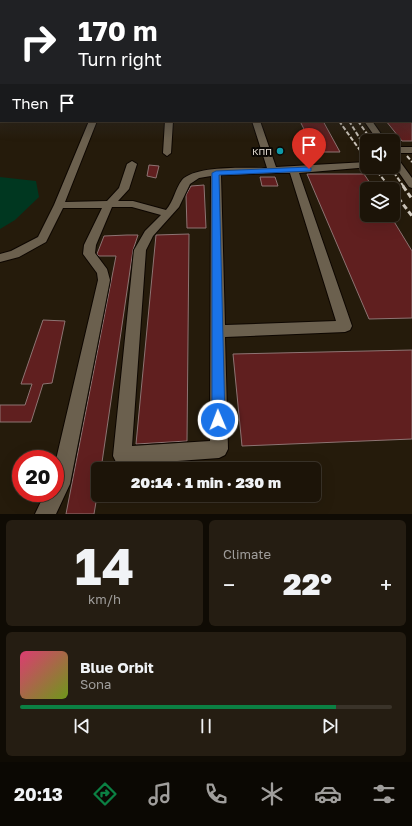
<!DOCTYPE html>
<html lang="en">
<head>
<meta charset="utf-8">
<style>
	body { margin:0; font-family:"Golos Text",sans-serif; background:#251d12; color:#f1f3f6; height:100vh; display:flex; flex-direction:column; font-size:15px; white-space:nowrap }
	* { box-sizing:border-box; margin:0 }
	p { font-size:13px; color:#a09e9c }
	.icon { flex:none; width:22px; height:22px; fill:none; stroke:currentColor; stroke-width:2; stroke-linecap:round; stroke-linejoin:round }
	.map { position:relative; height:514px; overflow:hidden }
	.panel { display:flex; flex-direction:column; gap:6px; padding:6px; background:#0f0b04; flex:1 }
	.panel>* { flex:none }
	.hud { position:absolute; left:0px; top:0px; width:412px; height:122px; box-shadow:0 4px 16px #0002,0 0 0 1px #3a3329; background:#202124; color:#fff; overflow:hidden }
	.controls { position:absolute; left:360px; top:134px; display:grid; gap:8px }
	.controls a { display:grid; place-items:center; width:40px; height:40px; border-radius:6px; background:#1c1408; box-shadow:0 4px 16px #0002,0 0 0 1px #3a3329; font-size:20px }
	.speed { position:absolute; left:12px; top:450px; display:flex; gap:8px; font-size:20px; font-weight:700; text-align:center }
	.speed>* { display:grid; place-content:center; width:52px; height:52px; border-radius:50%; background:#1c1408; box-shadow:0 4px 16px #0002,0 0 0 1px #3a3329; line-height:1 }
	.speed .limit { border:6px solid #d22; background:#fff; color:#111 }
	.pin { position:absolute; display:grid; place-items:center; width:34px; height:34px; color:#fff; margin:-41px -17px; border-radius:50% 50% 50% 0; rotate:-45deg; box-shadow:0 0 4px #0007 }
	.pin .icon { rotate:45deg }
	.me { position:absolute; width:44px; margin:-22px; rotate:359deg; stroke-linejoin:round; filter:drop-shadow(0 0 3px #0008) }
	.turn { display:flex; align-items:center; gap:14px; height:84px; padding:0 12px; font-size:18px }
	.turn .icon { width:52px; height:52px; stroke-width:2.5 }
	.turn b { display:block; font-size:28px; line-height:34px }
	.then { display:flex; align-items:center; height:38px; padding:0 12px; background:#0003; gap:8px; font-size:15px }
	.big { font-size:30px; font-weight:800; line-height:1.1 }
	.panel .widget { flex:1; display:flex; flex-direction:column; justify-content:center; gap:6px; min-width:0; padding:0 14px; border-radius:6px; background:#251d12 }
	.panel .dial { align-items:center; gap:0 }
	.dial b { font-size:52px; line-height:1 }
	.song { display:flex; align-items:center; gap:12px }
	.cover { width:48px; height:48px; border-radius:6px; background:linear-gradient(135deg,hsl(340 70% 55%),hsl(80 70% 35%)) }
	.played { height:4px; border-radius:2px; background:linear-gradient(90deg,#0b8043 85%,#3a3329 85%) }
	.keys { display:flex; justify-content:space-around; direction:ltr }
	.heat { display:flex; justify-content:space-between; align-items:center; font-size:22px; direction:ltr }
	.panel .tiles { flex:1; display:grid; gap:6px; grid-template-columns:1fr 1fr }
	.widget:last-child { grid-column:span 2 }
	.trip { position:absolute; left:91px; top:462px; width:230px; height:40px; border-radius:6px; background:#1c1408; box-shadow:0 4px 16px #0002,0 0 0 1px #3a3329; font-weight:800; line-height:40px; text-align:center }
	.tab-bar { display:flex; height:64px; justify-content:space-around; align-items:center; background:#0b0803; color:#a09e9c }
	.tab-bar .icon { width:28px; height:28px }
	.tab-bar .active { color:#0b8043 }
	.tab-bar b { font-size:18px; color:#f1f3f6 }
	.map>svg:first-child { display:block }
	.green { fill:#003720 }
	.building { fill:#601f1f; stroke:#8d7473 }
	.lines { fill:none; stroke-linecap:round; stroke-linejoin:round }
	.minor-casing { stroke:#0d0600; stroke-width:2 }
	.minor { fill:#6b604e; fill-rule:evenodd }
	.rail-far1 { stroke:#d0c9be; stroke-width:2; stroke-dasharray:4.5 2; stroke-linecap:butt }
	.rail { stroke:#d0c9be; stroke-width:3; stroke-dasharray:5.5 3; stroke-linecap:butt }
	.route { fill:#1a73e8; stroke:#114b97 }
	.culture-dot { fill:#0f9aa8; stroke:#0a0703; stroke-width:1.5 }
	.labels { text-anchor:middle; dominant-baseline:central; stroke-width:4; stroke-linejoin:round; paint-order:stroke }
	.far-poi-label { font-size:9px; fill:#f0e9df; stroke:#0a0703; text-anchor:end }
</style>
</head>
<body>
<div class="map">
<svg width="412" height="514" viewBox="0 0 412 514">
	<rect width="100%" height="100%" fill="#251b0b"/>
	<path class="green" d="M0,177L36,181L39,197L15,220L0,229Z"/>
	<path class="building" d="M300,121H323L340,152H315Z
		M386,121H412V141H402Z
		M149,165L159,166L156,178L147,176Z
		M307,174H364L374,189H367V215H390L412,251V318L369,319Z
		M260,177H275L278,186H262Z
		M204,185L206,228H187L186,195L191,186Z
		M189,234L187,441L136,444L156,235Z
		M127,235H138L133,250L101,469H98V490L94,514H66L116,256H99L97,254L104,236Z
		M43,320L65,321L52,383L43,384L31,422H0V405H25L32,384H21Z
		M412,350V439L242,446L233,354Z"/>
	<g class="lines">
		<defs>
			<path id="minor" d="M89,121H97L65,202L107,201L119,188L127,164L132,161L137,164L129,189L118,201H133L166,210C174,201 175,189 182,180C195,165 248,168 267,168L252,121H260L276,167L367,162V167H370L299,173L352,326L350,330L345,332L225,337L228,449L225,455L219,458L122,465L116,462L113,456L134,250L145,231L161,215L132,207H112L96,245L95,253L107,269L110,280L70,484L56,514H35L45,493H55V464L98,280L97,273L83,254L84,245L102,208H63L46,242L19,257L0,262V254L11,251L38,237L54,205ZM276,173H290L336,321L225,325L221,175ZM211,176L210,441L132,446L146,250L153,236L179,207L190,184L199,178Z
				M165,121H173L171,153L167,156L163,153Z
				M364,121H372L386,141H378Z
				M393,147H412V153H393Z
				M393,155L396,156L412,178V188L409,187L393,164Z"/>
		</defs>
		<use href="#minor" class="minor-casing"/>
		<use href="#minor" class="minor"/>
		<path class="rail-far1" d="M339,121L367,160
			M349,121L367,150
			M358,121L372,141
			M407,156L412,162
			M373,167L390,187
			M390,167L404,187"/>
		<path class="rail" d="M389,186L392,189
			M403,186L412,199
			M393,191L412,216"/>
	</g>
	<linearGradient id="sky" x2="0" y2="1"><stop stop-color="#140f06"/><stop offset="0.49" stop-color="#403f3f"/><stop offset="1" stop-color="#403f3f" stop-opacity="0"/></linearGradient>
	<rect width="412" height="140" fill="url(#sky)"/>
	<path class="route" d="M309,167L311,168V171L219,175L225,420L223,424L218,426L214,424L212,420V173L216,171Z"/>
	<circle class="culture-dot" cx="280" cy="151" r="4"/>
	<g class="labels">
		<g class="far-poi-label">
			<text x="272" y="151">КПП</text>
		</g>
	</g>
</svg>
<div class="controls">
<a><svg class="icon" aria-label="sound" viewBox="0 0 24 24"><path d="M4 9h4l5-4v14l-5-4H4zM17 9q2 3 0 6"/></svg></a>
<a><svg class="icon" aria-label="layers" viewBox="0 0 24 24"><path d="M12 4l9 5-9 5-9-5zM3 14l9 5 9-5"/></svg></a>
</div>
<div class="speed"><div class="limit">20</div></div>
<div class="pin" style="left:309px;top:169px;background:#d93025"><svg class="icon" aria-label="arrive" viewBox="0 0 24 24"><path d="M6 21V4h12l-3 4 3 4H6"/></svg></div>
<svg class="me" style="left:218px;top:420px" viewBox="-20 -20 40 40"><circle r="17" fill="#1a73e8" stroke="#fff" stroke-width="3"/><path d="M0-11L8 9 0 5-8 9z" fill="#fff"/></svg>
<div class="trip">20:14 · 1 min · 230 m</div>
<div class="hud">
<div class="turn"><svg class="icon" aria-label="right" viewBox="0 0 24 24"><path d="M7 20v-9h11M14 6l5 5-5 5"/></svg><div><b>170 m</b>Turn right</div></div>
<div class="then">Then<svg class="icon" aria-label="arrive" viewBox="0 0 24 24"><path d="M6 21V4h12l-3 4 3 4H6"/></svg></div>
</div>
</div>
<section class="panel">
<div class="tiles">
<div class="widget dial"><b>14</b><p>km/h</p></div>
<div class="widget"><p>Climate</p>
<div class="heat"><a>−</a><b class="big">22°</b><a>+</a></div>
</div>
<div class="widget">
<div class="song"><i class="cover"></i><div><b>Blue Orbit</b><p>Sona</p></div></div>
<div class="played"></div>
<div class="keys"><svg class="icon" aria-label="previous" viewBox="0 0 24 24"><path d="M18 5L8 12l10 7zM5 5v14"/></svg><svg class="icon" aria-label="pause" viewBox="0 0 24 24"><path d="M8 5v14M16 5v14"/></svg><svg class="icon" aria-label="next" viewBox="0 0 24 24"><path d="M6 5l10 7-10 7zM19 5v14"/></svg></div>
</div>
</div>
</section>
<nav class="tab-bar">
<b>20:13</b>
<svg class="icon active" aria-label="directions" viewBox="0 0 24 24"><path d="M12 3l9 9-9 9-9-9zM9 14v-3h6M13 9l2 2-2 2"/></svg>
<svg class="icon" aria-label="music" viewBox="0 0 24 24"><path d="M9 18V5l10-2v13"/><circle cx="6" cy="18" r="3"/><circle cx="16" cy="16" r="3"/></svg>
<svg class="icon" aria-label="phone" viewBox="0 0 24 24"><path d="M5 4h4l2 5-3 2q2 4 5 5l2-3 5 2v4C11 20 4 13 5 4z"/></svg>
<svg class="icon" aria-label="climate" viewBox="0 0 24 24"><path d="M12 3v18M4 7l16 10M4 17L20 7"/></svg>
<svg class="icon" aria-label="car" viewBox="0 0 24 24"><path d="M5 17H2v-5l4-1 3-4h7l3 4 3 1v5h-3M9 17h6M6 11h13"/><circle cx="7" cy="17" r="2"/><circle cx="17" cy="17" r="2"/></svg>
<svg class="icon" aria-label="filters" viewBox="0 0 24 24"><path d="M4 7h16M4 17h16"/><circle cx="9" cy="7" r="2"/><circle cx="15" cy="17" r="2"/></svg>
</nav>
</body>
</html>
